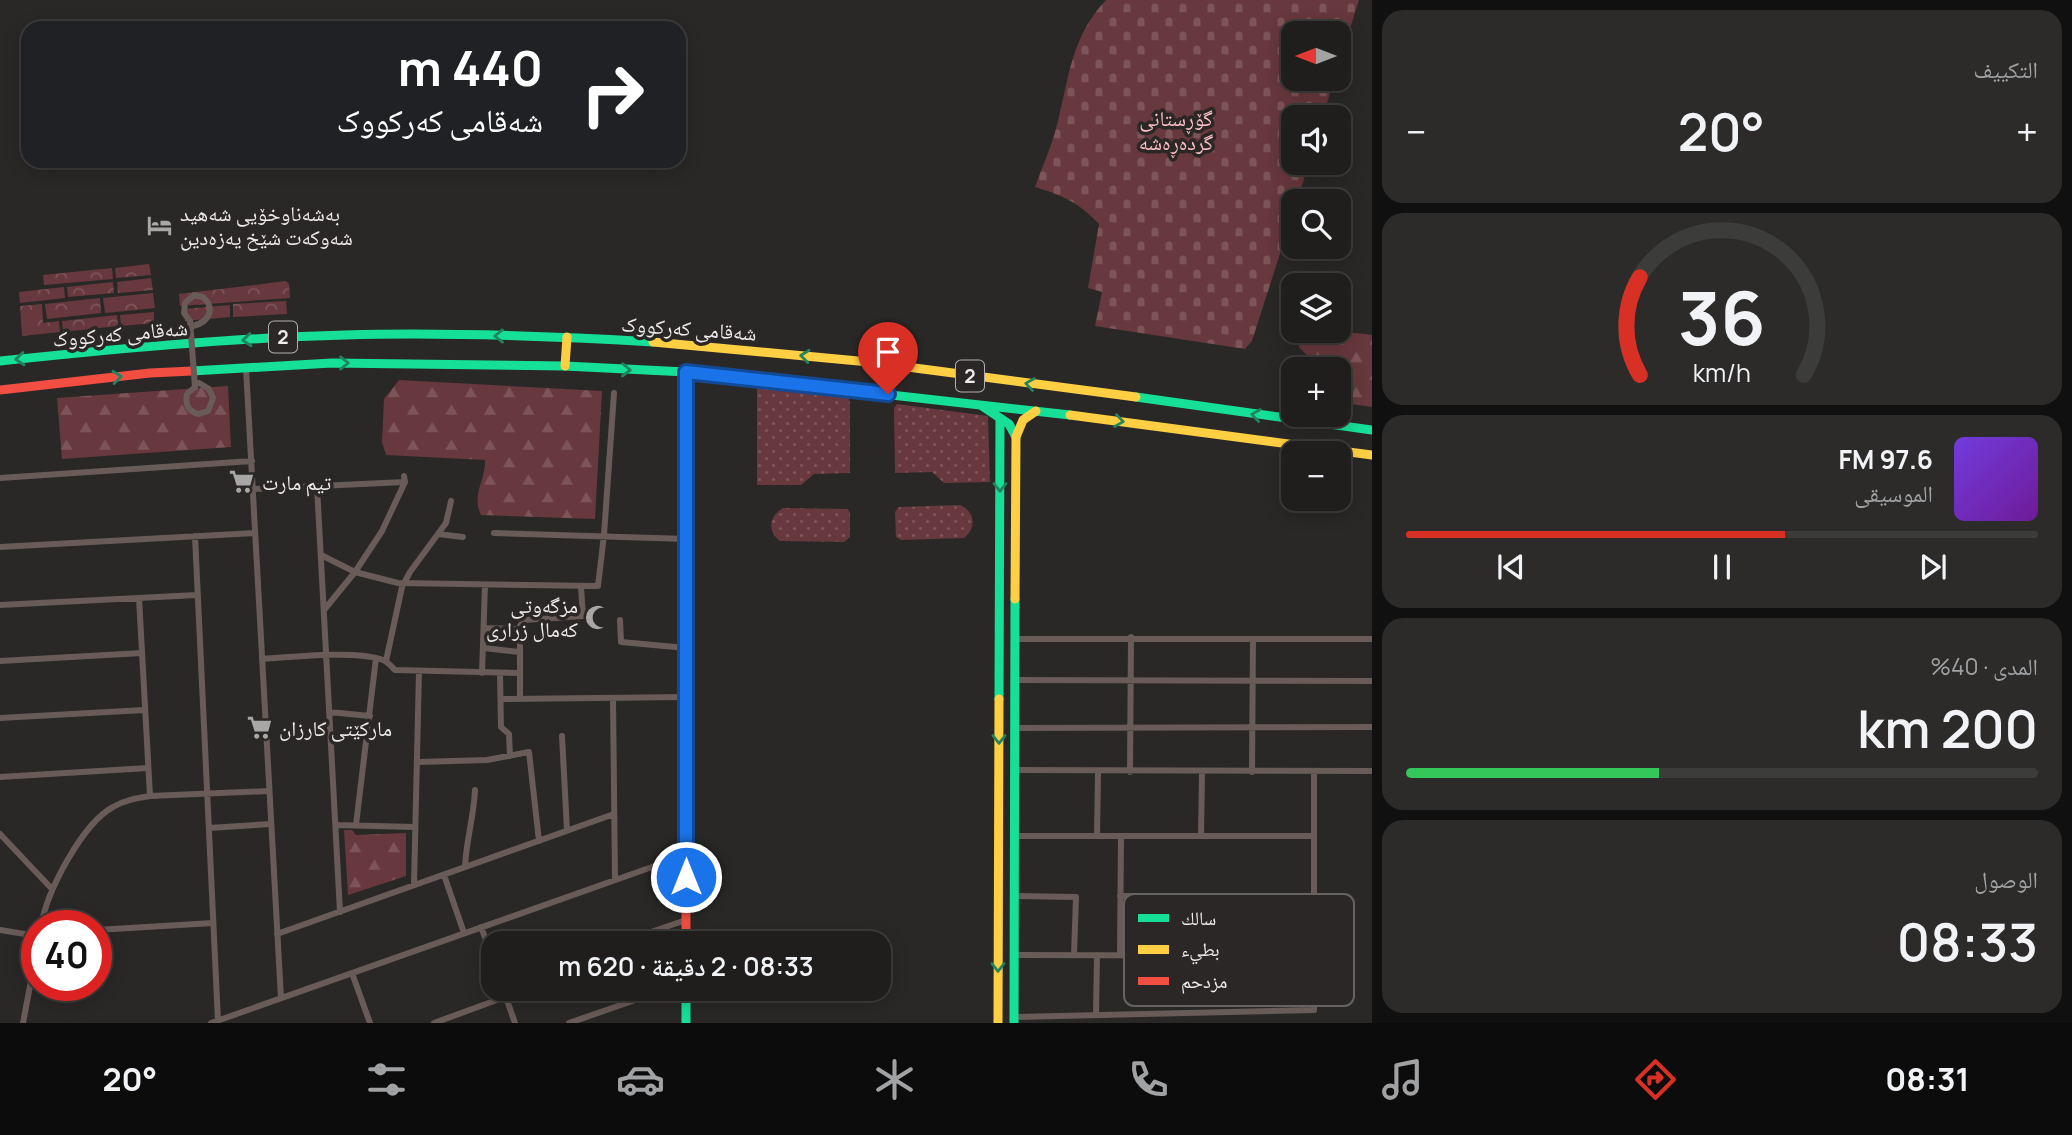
<!DOCTYPE html>
<html lang="ar">
<head>
<meta charset="utf-8">
<style>
	body { margin:0; font-family:Manrope,"Noto Naskh Arabic",sans-serif; background:#2c2b2a; color:#f1f3f6; direction:rtl; height:100vh; display:flex; flex-direction:column; font-size:26px; white-space:nowrap }
	* { box-sizing:border-box; margin:0 }
	p { font-size:23px; color:#a1a2a4 }
	.icon { flex:none; width:38px; height:38px; fill:none; stroke:currentColor; stroke-width:2; stroke-linecap:round; stroke-linejoin:round }
	.map { position:relative; flex:1; overflow:hidden; direction:ltr }
	.side { display:flex; flex-direction:column; gap:10px; padding:10px; background:#111010; width:700px }
	.side>* { flex:none }
	.top-card { position:absolute; left:21px; top:21px; width:665px; height:147px; border-radius:21px; box-shadow:0 4px 18px #0003,0 0 0 2px #3c3c3b; direction:rtl; background:#202124; color:#fff; overflow:hidden }
	.needle { width:46px; rotate:270deg }
	.fabs { position:absolute; left:1281px; top:21px; display:grid; gap:14px }
	.fabs a { display:grid; place-items:center; width:70px; height:70px; border-radius:14px; background:#1f1e1d; box-shadow:0 4px 18px #0003,0 0 0 2px #3c3c3b; font-size:35px }
	.speed { position:absolute; left:21px; top:910px; display:flex; gap:14px; font-size:35px; font-weight:700; text-align:center }
	.speed>* { display:grid; place-content:center; width:91px; height:91px; border-radius:50%; background:#1f1e1d; box-shadow:0 4px 18px #0003,0 0 0 2px #3c3c3b; line-height:1 }
	.speed .limit { border:10px solid #d22; background:#fff; color:#111 }
	.pin { position:absolute; display:grid; place-items:center; width:60px; height:60px; color:#fff; margin:-72px -30px; border-radius:50% 50% 50% 0; rotate:-45deg; box-shadow:0 0 7px #0007 }
	.pin .icon { rotate:45deg }
	.me { position:absolute; width:77px; margin:-38px; rotate:0deg; stroke-linejoin:round; filter:drop-shadow(0 0 5px #0008) }
	.turn { display:flex; align-items:center; gap:24px; height:147px; padding:0 28px; font-size:32px }
	.turn .icon { width:91px; height:91px; stroke-width:2.5 }
	.turn b { display:block; font-size:49px; line-height:60px }
	.big { font-size:52px; font-weight:600; line-height:1.1 }
	.side .tile { flex:1; display:flex; flex-direction:column; justify-content:center; gap:10px; min-width:0; padding:0 24px; border-radius:21px; background:#2c2b2a }
	.side .dial { align-items:center; gap:0 }
	.dial svg { height:182px; overflow:visible; fill:none; stroke:#3c3c3b; stroke-width:7; stroke-linecap:round; text-anchor:middle }
	.dial text { fill:#f1f3f6; stroke:none }
	.song { display:flex; align-items:center; gap:21px }
	.cover { width:84px; height:84px; border-radius:10px; background:linear-gradient(135deg,hsl(260 70% 55%),hsl(280 70% 35%)) }
	.played { height:7px; border-radius:4px; background:linear-gradient(90deg,#d93025 60%,#3c3c3b 60%) }
	.keys { display:flex; justify-content:space-around; direction:ltr }
	.heat { display:flex; justify-content:space-between; align-items:center; font-size:38px; direction:ltr }
	.charge { height:10px; border-radius:5px; background:linear-gradient(90deg,#34c759 40%,#3c3c3b 0) }
	.trip { position:absolute; left:481px; top:931px; width:410px; height:70px; border-radius:21px; background:#1f1e1d; box-shadow:0 4px 18px #0003,0 0 0 2px #3c3c3b; font-weight:600; line-height:70px; text-align:center; direction:rtl }
	.menu { display:flex; height:112px; justify-content:space-around; align-items:center; background:#0c0c0c; color:#a1a2a4 }
	.menu .icon { width:49px; height:49px }
	.menu .selected { color:#d93025 }
	.menu b { font-size:32px; color:#f1f3f6 }
	main { display:flex; flex:1; min-height:0 }
	.map>svg:first-child { display:block }
	.forest { fill:url(#forest-firs) }
	.cemetery { fill:url(#cemetery-stones) }
	.park { fill:url(#park-crowns) }
	.garden { fill:url(#garden-dots) }
	.lines { fill:none; stroke-linecap:round; stroke-linejoin:round }
	.street { stroke:#695b57; stroke-width:6 }
	.fast { stroke:#16e098; stroke-width:9 }
	.slow { stroke:#ffcf43; stroke-width:9 }
	.jam { stroke:#f24e42; stroke-width:9 }
	.street-bridge { stroke:#695b57; stroke-width:6 }
	.oneway { stroke:#20845f }
	.route-casing { stroke:#114b97; stroke-width:18 }
	.route { stroke:#1a73e8; stroke-width:12 }
	.labels { text-anchor:middle; dominant-baseline:central; stroke-width:7; stroke-linejoin:round; paint-order:stroke }
	.shield { fill:#2a2726; stroke:#b3b1b0; stroke-width:2 }
	.shield-label { font-size:19px; font-weight:bold; fill:#eeeceb }
	.park-label { font-size:21px; fill:#fcbfc3; stroke:#2a2726 }
	.poi-label { font-size:21px; fill:#eeeceb; stroke:#2a2726; text-anchor:start }
	.street-label { font-size:21px; fill:#eeeceb; stroke:#2a2726 }
	.key { fill:#2a2726; stroke:#656261; stroke-width:2 }
	.key-label { font-size:19px; fill:#eeeceb }
</style>
</head>
<body>
<main>
<section class="side">
<div class="tile"><p>التكييف</p>
<div class="heat"><a>−</a><b class="big">20°</b><a>+</a></div>
</div>
<div class="tile dial"><svg viewBox="0 0 100 80">
<path d="M14 69A42 42 0 1 1 86 69"/>
<path d="M14 69A42 42 0 0 1 14 26" stroke="#d93025"/>
<text x="50" y="56" font-size="32" font-weight="700">36</text>
<text x="50" y="72" font-size="11">km/h</text>
</svg></div>
<div class="tile">
<div class="song"><i class="cover"></i><div><b>97.6 FM</b><p>الموسيقى</p></div></div>
<div class="played"></div>
<div class="keys"><svg class="icon" aria-label="previous" viewBox="0 0 24 24"><path d="M18 5L8 12l10 7zM5 5v14"/></svg><svg class="icon" aria-label="pause" viewBox="0 0 24 24"><path d="M8 5v14M16 5v14"/></svg><svg class="icon" aria-label="next" viewBox="0 0 24 24"><path d="M6 5l10 7-10 7zM19 5v14"/></svg></div>
</div>
<div class="tile"><p>المدى · 40%</p><b class="big">200 km</b><div class="charge"></div></div>
<div class="tile"><p>الوصول</p><b class="big">08:33</b></div>
</section>
<div class="map">
<svg width="1372" height="1023" viewBox="0 0 1372 1023">
	<defs>
		<pattern id="forest-firs" width="22" height="20" patternUnits="userSpaceOnUse" patternTransform="scale(1.75)"><rect width="22" height="20" fill="#67383d"/><path d="M5 1l3.5 6h-7zM16 11l3.5 6h-7z" fill="#7d5559"/></pattern>
		<pattern id="cemetery-stones" width="16" height="16" patternUnits="userSpaceOnUse" patternTransform="scale(1.75)"><rect width="16" height="16" fill="#67383d"/><path d="M2 7V4a2 2 0 0 1 4 0v3zM10 15v-3a2 2 0 0 1 4 0v3z" fill="#7d5559"/></pattern>
		<pattern id="park-crowns" width="20" height="18" patternUnits="userSpaceOnUse" patternTransform="scale(1.75)"><rect width="20" height="18" fill="#67383d"/><path d="M2 6a3 3 0 1 1 6 0M12 15a3 3 0 1 1 6 0" fill="none" stroke="#7d5559"/></pattern>
		<pattern id="garden-dots" width="8" height="8" patternUnits="userSpaceOnUse" patternTransform="scale(1.75)"><rect width="8" height="8" fill="#67383d"/><path d="M2 2h.1M6 6h.1" fill="none" stroke="#7d5559" stroke-width="1.8" stroke-linecap="round"/></pattern>
	</defs>
	<rect width="100%" height="100%" fill="#292827"/>
	<path class="forest" d="M1298,331H1338L1372,335V407L1339,402V369H1313L1310,359L1299,347Z
		M399,380L602,391L595,519L481,515C471,494 486,480 485,460L386,455L382,442L384,399Z
		M228,386L231,447L62,459L57,398Z
		M344,830H352L356,835L406,833V876L348,895Z"/>
	<path class="cemetery" d="M1106,0H1359L1339,63V33H1293V79H1334L1323,117H1293V163H1309L1297,201H1293V213L1252,341L1245,349L1095,326L1102,292L1088,288L1099,224C1078,202 1064,196 1035,187C1042,166 1052,146 1057,125C1069,78 1071,37 1106,0Z"/>
	<path class="park" d="M149,264L151,275L116,278L115,268Z
		M112,268L113,279L44,285L43,275Z
		M151,278L153,290L118,293L117,282Z
		M286,281L289,284L290,298L180,306L179,294Z
		M113,282L114,293L68,297L67,287Z
		M64,287L65,298L20,303L19,292Z
		M153,293L155,308L105,313L103,298Z
		M100,298L101,313L47,319L45,304Z
		M286,301L287,314L233,317V304Z
		M42,304L43,323L59,321L60,332L22,336L20,306Z
		M230,305V317L185,321L184,309Z
		M154,312V323L121,326L120,315Z
		M117,315L118,326L63,332L62,321Z"/>
	<path class="garden" d="M757,388L848,397L850,402V473L814,474L801,485H757Z
		M897,404L988,416L990,482L944,483L932,472L895,473L894,408Z
		M960,505C975,512 977,527 964,538L901,540L896,537L895,512L899,507Z
		M783,508L848,509L850,513V537L844,542L780,541C767,531 769,516 783,508Z"/>
	<g class="lines">
		<path class="street" d="M190,321L184,313L185,303L194,295L203,297C216,309 209,322 193,326
			M246,368L281,998
			M195,387L187,394C185,404 188,412 199,414L208,411L213,398L209,389L199,383
			M0,478L252,461
			M317,486L340,912
			M253,489L405,482
			M494,533L686,539
			M438,534L463,537
			M195,536L218,1021
			M0,547L255,533
			M321,555L355,572L398,583L598,586L604,535L614,393
			M139,598L150,796
			M0,605L197,595
			M324,610L355,572L382,531L405,482L404,476
			M620,620L621,642L686,648
			M484,628L519,629
			M1015,639H1372
			M484,648L519,652
			M262,659C291,657 357,650 383,660C388,662 391,666 395,670L520,673
			M0,661L142,653
			M386,661L402,587L410,572L446,523L451,501
			M482,673L485,585
			M500,673L501,727L509,734L510,756
			M1014,680L1372,681
			M613,698L615,879
			M501,699L686,697
			M520,699V626L524,620L583,616L581,587
			M329,712L370,716
			M0,718L144,710
			M1014,728L1372,727
			M562,736L567,830
			M418,762L487,760L529,752L539,841
			M1014,770L1372,771
			M1130,772L1131,637
			M1252,772L1253,639
			M0,777L148,768
			M336,825L414,827
			M356,825L376,658
			M209,828L271,824
			M0,834L52,889
			M1014,836H1314
			M1097,836L1098,772
			M1201,836L1202,772
			M465,867C466,841 474,816 475,790
			M444,875L464,933
			M414,885L419,671
			M1014,896L1076,897L1074,955
			M1120,896H1314
			M41,926C47,891 82,824 113,807C125,800 137,798 150,796L269,791
			M481,927L494,961
			M0,930L37,936
			M96,930L213,923
			M277,934L614,814
			M619,943L686,920
			M1014,955L1314,956
			M1120,955L1121,836
			M352,973L370,1023
			M503,989L515,1023
			M1096,1015L1097,955
			M1014,1017L1314,1010V772
			M23,1023L37,949
			M211,1023L686,855
			M434,1023L505,997
			M569,1023L667,989"/>
		<path class="fast" d="M0,361C115,349 229,338 345,335C448,332 550,336 653,342
			M192,371L332,363L565,366L686,372L1070,415
			M686,372V651
			M1136,397L1372,430
			M982,406L1009,424L1016,437
			M999,699L1000,419
			M686,989V1023
			M1014,1023L1015,599"/>
		<path class="slow" d="M653,342L869,362L1136,397
			M565,366L567,337
			M1070,415L1372,455
			M1015,599L1016,437L1023,420L1036,411
			M998,1023L999,699"/>
		<path class="jam" d="M0,390L150,373L192,371
			M686,651V943"/>
		<path class="street-bridge" d="M190,321L195,387"/>
	</g>
	<defs><path id="oneway-chevron" d="M-2-3.5L2.5 0L-2 3.5" fill="none" stroke-width="1.6" stroke-linecap="round" stroke-linejoin="round" transform="scale(1.75)"/></defs>
	<g class="oneway">
		<use href="#oneway-chevron" transform="translate(499 336) rotate(-180)"/>
		<use href="#oneway-chevron" transform="translate(247 340) rotate(175)"/>
		<use href="#oneway-chevron" transform="translate(805 356) rotate(-174)"/>
		<use href="#oneway-chevron" transform="translate(20 359) rotate(175)"/>
		<use href="#oneway-chevron" transform="translate(344 363)"/>
		<use href="#oneway-chevron" transform="translate(626 370) rotate(2)"/>
		<use href="#oneway-chevron" transform="translate(117 377) rotate(-6)"/>
		<use href="#oneway-chevron" transform="translate(1030 384) rotate(-172)"/>
		<use href="#oneway-chevron" transform="translate(1256 415) rotate(-172)"/>
		<use href="#oneway-chevron" transform="translate(1119 421) rotate(8)"/>
		<use href="#oneway-chevron" transform="translate(1000 487) rotate(90)"/>
		<use href="#oneway-chevron" transform="translate(999 739) rotate(90)"/>
		<use href="#oneway-chevron" transform="translate(998 967) rotate(90)"/>
	</g>
	<g class="lines">
		<defs>
			<path id="route" d="M686,877V372L888,394"/>
		</defs>
		<use href="#route" class="route-casing"/>
		<use href="#route" class="route"/>
	</g>
	<defs>
		<symbol id="hotel-bare" viewBox="-9 -9 18 18"><path d="M-6-4.5h1.5V1H6V5H4.5V3h-9V5H-6ZM-4 0a1.8 1.8 0 1 1 3.6 0ZM.5 0V-2.5h3Q6-2.5 6 0Z" fill="#a9a7a6" stroke="#2a2726" stroke-width="2.5" paint-order="stroke"/></symbol>
		<symbol id="supermarket-bare" viewBox="-9 -9 18 18"><path d="M-6-5.5h2.5l.6 2H6L4.5 2H-2.5L-4.4-4H-6ZM-1.5 3.2a1.3 1.3 0 1 0 .1 0ZM3 3.2a1.3 1.3 0 1 0 .1 0Z" fill="#a9a7a6" stroke="#2a2726" stroke-width="2.5" paint-order="stroke"/></symbol>
		<symbol id="mosque-bare" viewBox="-9 -9 18 18"><path d="M3.5-4.9A6 6 0 1 0 3.5 4.9A5 5 0 1 1 3.5-4.9Z" fill="#a9a7a6" stroke="#2a2726" stroke-width="2.5" paint-order="stroke"/></symbol>
	</defs>
	<g fill-rule="evenodd">
		<use href="#hotel-bare" x="142" y="208" width="35" height="35"/>
		<use href="#supermarket-bare" x="224" y="464" width="35" height="35"/>
		<use href="#mosque-bare" x="580" y="600" width="35" height="35"/>
		<use href="#supermarket-bare" x="242" y="710" width="35" height="35"/>
	</g>
	<g class="labels">
		<g class="shield">
			<rect x="269" y="321.5" width="28" height="31" rx="5"/>
			<rect x="956" y="360.5" width="28" height="31" rx="5"/>
		</g>
		<g class="shield-label">
			<text x="283" y="337">2</text>
			<text x="970" y="376">2</text>
		</g>
		<g class="park-label">
			<text x="1176" y="118">گۆڕستانی<tspan x="1176" dy="24">گردەڕەشە</tspan></text>
		</g>
		<g class="poi-label">
			<text x="180" y="213">بەشەناوخۆیی شەهید<tspan x="180" dy="24">شەوکەت شێخ یەزەدین</tspan></text>
			<text x="262" y="482">تیم مارت</text>
			<text x="578" y="605" text-anchor="end">مزگەوتی<tspan x="578" dy="24">کەمال زراری</tspan></text>
			<text x="279" y="728">مارکێتی کارزان</text>
		</g>
		<g class="street-label">
			<text transform="translate(689 328) rotate(4)">شەقامی کەرکووک</text>
			<text transform="translate(120 333) rotate(-5)">شەقامی کەرکووک</text>
		</g>
	</g>
	<rect x="1124" y="894" width="230" height="112" rx="10" class="key"/>
	<rect x="1138" y="914" width="31" height="8" fill="#16e098"/>
	<rect x="1138" y="945" width="31" height="9" fill="#ffcf43"/>
	<rect x="1138" y="977" width="31" height="8" fill="#f24e42"/>
	<g class="key-label">
		<text x="1181" y="925">سالك</text>
		<text x="1181" y="956">بطيء</text>
		<text x="1181" y="988">مزدحم</text>
	</g>
</svg>
<div class="fabs">
<a><svg class="needle" viewBox="-14 -14 28 28"><path d="M0-13l5 13h-10z" fill="#e53935"/><path d="M0 13l5-13h-10z" fill="#a1a2a4"/></svg></a>
<a><svg class="icon" aria-label="sound" viewBox="0 0 24 24"><path d="M4 9h4l5-4v14l-5-4H4zM17 9q2 3 0 6"/></svg></a>
<a><svg class="icon" aria-label="search" viewBox="0 0 24 24"><circle cx="10" cy="10" r="6"/><path d="M15 15l6 6"/></svg></a>
<a><svg class="icon" aria-label="layers" viewBox="0 0 24 24"><path d="M12 4l9 5-9 5-9-5zM3 14l9 5 9-5"/></svg></a>
<a>+</a>
<a>−</a>
</div>
<div class="speed"><div class="limit">40</div></div>
<div class="pin" style="left:888px;top:394px;background:#d93025"><svg class="icon" aria-label="arrive" viewBox="0 0 24 24"><path d="M6 21V4h12l-3 4 3 4H6"/></svg></div>
<svg class="me" style="left:686px;top:877px" viewBox="-20 -20 40 40"><circle r="17" fill="#1a73e8" stroke="#fff" stroke-width="3"/><path d="M0-11L8 9 0 5-8 9z" fill="#fff"/></svg>
<div class="trip">08:33 · 2 دقيقة · 620 m</div>
<div class="top-card">
<div class="turn"><svg class="icon" aria-label="right" viewBox="0 0 24 24"><path d="M7 20v-9h11M14 6l5 5-5 5"/></svg><div><b>440 m</b>شەقامی کەرکووک</div></div>
</div>
</div>
</main>
<nav class="menu">
<b>08:31</b>
<svg class="icon selected" aria-label="directions" viewBox="0 0 24 24"><path d="M12 3l9 9-9 9-9-9zM9 14v-3h6M13 9l2 2-2 2"/></svg>
<svg class="icon" aria-label="music" viewBox="0 0 24 24"><path d="M9 18V5l10-2v13"/><circle cx="6" cy="18" r="3"/><circle cx="16" cy="16" r="3"/></svg>
<svg class="icon" aria-label="phone" viewBox="0 0 24 24"><path d="M5 4h4l2 5-3 2q2 4 5 5l2-3 5 2v4C11 20 4 13 5 4z"/></svg>
<svg class="icon" aria-label="climate" viewBox="0 0 24 24"><path d="M12 3v18M4 7l16 10M4 17L20 7"/></svg>
<svg class="icon" aria-label="car" viewBox="0 0 24 24"><path d="M5 17H2v-5l4-1 3-4h7l3 4 3 1v5h-3M9 17h6M6 11h13"/><circle cx="7" cy="17" r="2"/><circle cx="17" cy="17" r="2"/></svg>
<svg class="icon" aria-label="filters" viewBox="0 0 24 24"><path d="M4 7h16M4 17h16"/><circle cx="9" cy="7" r="2"/><circle cx="15" cy="17" r="2"/></svg>
<b>20°</b>
</nav>
</body>
</html>
